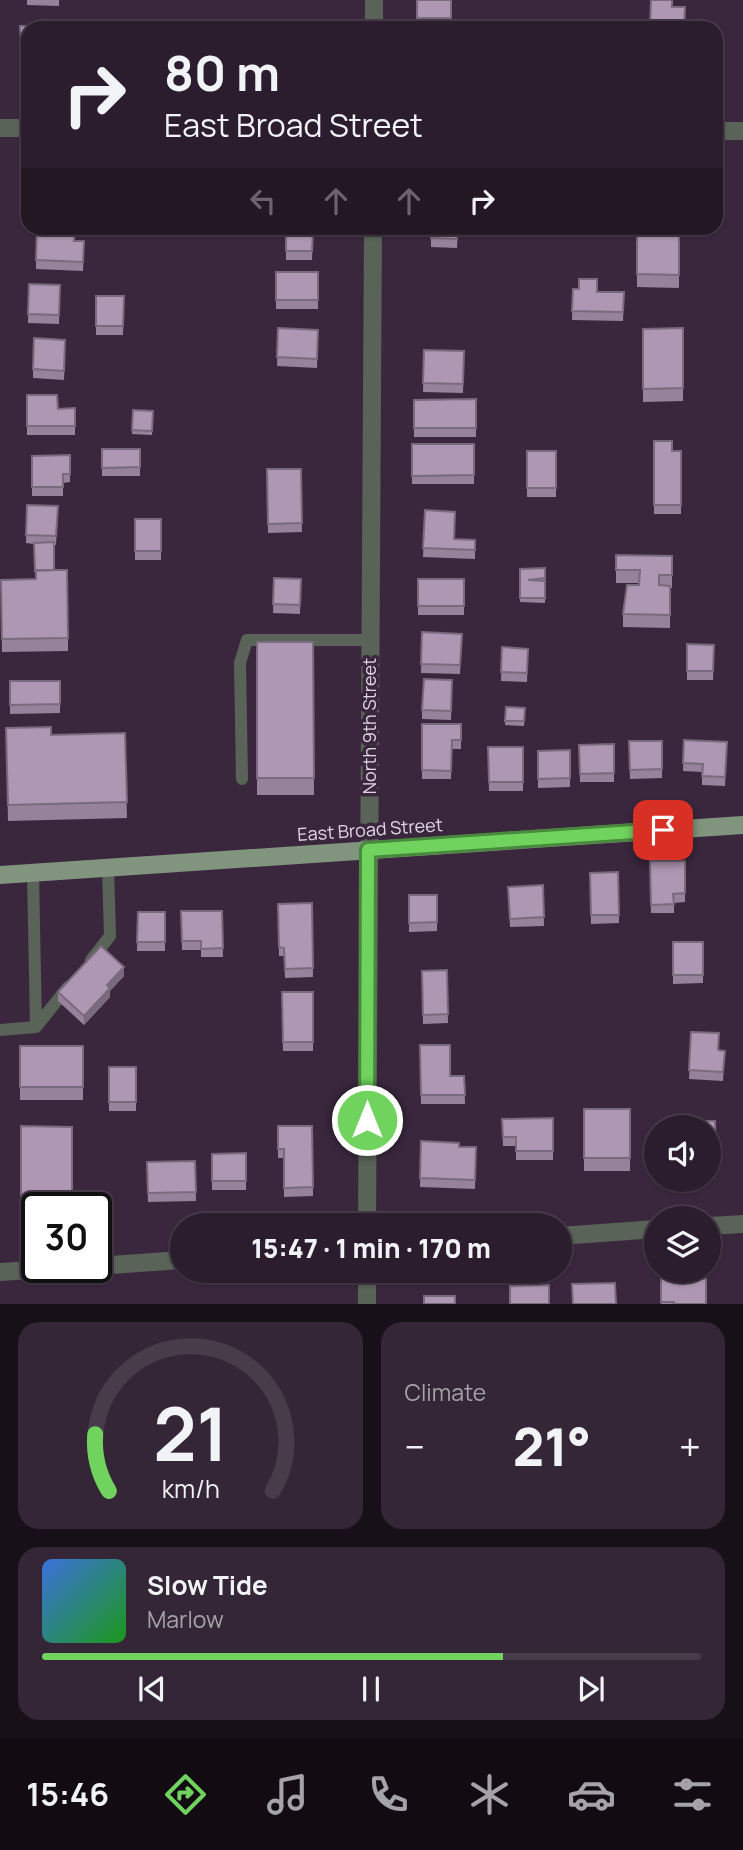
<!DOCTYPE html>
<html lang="en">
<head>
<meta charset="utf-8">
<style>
	body { margin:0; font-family:Manrope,sans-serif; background:#342636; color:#f1f3f6; height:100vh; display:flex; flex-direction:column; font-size:26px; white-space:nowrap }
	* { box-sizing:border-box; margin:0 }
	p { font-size:23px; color:#a6a2aa }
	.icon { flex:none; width:38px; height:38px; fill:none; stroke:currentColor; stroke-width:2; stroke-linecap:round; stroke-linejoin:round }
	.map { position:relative; height:1304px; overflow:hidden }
	.side { display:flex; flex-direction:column; gap:18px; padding:18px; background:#181019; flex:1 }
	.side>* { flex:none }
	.guide { position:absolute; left:21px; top:21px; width:702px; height:214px; border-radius:21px; box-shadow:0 2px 5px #0004,0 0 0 2px #483b4a; background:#2c1d2e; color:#f1f3f6; overflow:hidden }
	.fabs { position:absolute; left:644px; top:1115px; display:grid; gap:14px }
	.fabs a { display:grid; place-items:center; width:77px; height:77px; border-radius:50%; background:#2c1d2e; box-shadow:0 2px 5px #0004,0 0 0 2px #483b4a; font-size:35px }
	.speed { position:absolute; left:21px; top:1192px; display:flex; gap:14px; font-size:35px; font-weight:700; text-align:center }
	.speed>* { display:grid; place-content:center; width:91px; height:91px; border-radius:50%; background:#2c1d2e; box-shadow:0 2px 5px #0004,0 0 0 2px #483b4a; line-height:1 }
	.speed .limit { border:4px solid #111; border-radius:10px; background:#fff; color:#111 }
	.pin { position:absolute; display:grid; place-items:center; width:60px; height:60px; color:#fff; margin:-30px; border-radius:14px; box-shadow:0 4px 10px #0006 }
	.me { position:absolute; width:77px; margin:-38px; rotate:0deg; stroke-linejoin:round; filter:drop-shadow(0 0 5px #0008) }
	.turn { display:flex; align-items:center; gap:24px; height:147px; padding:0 28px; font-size:32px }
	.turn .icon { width:91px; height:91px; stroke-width:2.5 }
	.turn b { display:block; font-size:49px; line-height:60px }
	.lanes { display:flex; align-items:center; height:66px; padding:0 28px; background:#0003; justify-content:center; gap:35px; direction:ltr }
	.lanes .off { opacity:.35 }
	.big { font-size:52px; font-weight:800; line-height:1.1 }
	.side .card { flex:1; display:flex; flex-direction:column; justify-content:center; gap:10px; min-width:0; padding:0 24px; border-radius:21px; background:#342636 }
	.side .dial { align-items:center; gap:0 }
	.dial svg { height:182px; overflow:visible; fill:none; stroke:#483b4a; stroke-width:7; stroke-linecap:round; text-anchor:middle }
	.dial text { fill:#f1f3f6; stroke:none }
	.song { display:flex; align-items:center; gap:21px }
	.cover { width:84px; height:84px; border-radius:10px; background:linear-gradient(135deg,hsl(220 70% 55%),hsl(120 70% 35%)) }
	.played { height:7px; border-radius:4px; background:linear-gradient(90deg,#70d35e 70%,#483b4a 70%) }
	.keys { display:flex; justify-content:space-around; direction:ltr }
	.heat { display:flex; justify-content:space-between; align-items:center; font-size:38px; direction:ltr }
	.side .tiles { flex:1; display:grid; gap:18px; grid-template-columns:1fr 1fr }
	.card:last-child { grid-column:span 2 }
	.trip { position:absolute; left:170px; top:1213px; width:402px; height:70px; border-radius:35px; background:#2c1d2e; box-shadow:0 2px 5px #0004,0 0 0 2px #483b4a; font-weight:800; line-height:70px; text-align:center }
	.tab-bar { display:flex; height:112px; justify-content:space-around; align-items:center; background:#120c12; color:#a6a2aa }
	.tab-bar .icon { width:49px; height:49px }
	.tab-bar .selected { color:#70d35e }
	.tab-bar b { font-size:32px; color:#f1f3f6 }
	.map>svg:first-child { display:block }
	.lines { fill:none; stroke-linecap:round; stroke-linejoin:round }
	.service { stroke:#596357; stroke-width:12 }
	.minor { stroke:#596357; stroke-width:18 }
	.primary { stroke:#81957e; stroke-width:18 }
	.wall { fill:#96829a }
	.shaded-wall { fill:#7a6a7d }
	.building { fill:#ae97b3; stroke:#7a6a7d; stroke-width:2 }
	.route-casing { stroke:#49893d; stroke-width:18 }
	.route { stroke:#70d35e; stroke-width:12 }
	.labels { text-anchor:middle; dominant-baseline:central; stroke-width:7; stroke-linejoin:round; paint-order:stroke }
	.street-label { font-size:18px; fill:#e0d4e3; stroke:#3a273e }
</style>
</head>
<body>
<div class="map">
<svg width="743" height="1304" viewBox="0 0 743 1304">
	<rect width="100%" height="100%" fill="#3a273e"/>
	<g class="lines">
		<path class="service" d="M242,779L240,663L247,640H370
			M33,873L36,1027
			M91,960L110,936L108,868
			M0,1030L36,1027L68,987"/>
		<path class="minor" d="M374,28V0
			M0,128H28
			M716,131H743
			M367,1225L373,228
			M709,1226L743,1224
			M560,1236L656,1229
			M96,1266L182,1260
			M367,1270V1304
			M0,1272L78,1267"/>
		<path class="primary" d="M0,875L743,825"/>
	</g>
	<path class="wall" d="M27,0H59V6L27,5Z
		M417,0H451V27H417Z
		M20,26L28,28V74H26V56H21Z
		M133,228H189V235L133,233Z
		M286,228L303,232L313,231L312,260H286Z
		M418,228H458L457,248L431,247V234L418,233Z
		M637,228H679V288L637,287Z
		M75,241H84L83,271L36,269V260Z
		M276,272H318V309H276Z
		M29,284L60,285L59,324L28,323Z
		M573,289L597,292H624L623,321L572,320Z
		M96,296H124L123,335H96Z
		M278,328L318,330L317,368L277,366Z
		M683,328V401L643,402V329Z
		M65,349L64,380L33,378V369Z
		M424,350L464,351L463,393L423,392Z
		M27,395L58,409L75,408V435H27Z
		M476,399V437H414V400Z
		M133,410L153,411L152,435L132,434Z
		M654,441L672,451H681V514H654Z
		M412,444H474V484H412Z
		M102,449H140V476H102Z
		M527,451H556V497H527Z
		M70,455V482L63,483V496H32V456Z
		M267,469H301L302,532L268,533Z
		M27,505L58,506L56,545H54V570L68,638V651L2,652L1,580L36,579V575H35L34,544L26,543Z
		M425,510L454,539L475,540V559L423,557Z
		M135,519H161V560H135Z
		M616,555L672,556V588H670V628L623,627V614L639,585V583H616Z
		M545,568V603L520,602V569Z
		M274,578L301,579L300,614L273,613Z
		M418,579H464V615H418Z
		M422,632L462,634L460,674L421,673Z
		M257,642H313L314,795H257Z
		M687,644L714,645L713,680H687Z
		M502,647L528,649L527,682L501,681Z
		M452,680L451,720L422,719V710Z
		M10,681H60V713L10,714Z
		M506,707L525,708L524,726L505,725Z
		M422,724H461V749H452L451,779H422Z
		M6,728L51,735L125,733L127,818L8,821Z
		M684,740L727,742L725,786L702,785V772L683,771Z
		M629,741H662V778L630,779Z
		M614,744V782H580L579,745Z
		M488,747H523V791H489Z
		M570,750V787L538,788V751Z
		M650,861H685V902L674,903V913H651Z
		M618,872L619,923L591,924L590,873Z
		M543,885L544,926L510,927L508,887Z
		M409,895H437V931L409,932Z
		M312,903L313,977L285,978L284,956H279L278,904Z
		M181,911H222L223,957H201V950H182Z
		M138,912H165V951H137Z
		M673,942H703V983L673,984Z
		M447,970L448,1023L423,1024L422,971Z
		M124,976L110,991V997L84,1025L58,1001V992Z
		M282,992H313V1051H283Z
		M691,1032L719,1050L725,1051L723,1081L689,1079Z
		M420,1045L450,1076H464L465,1104H421Z
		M20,1046H83V1100H20Z
		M109,1067H136V1111H109Z
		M584,1109H630V1171H584Z
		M553,1118V1160H516V1146H503L502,1119Z
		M715,1121L716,1171H709V1127Z
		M21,1126L72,1127V1208H37V1215H21Z
		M278,1126H312L313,1196L284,1197V1158H278Z
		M421,1141L459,1147H476L475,1189L420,1187Z
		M246,1153V1190H212V1154Z
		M195,1161L196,1201L148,1202L147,1162Z
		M661,1279L706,1304H661Z"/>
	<path class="shaded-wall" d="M124,967V976L110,991V997L84,1025V1016L107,985Z"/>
	<path class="building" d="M417,0H451V18H417Z
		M651,0H672V7H685L684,28H650Z
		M229,20H249V27H264V28H229Z
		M160,24H188V28H160Z
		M97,25V28H28V61H26V44L21,43L20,26Z
		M37,228H75L74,241H84L83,262L36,260Z
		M286,228H303V232L313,231L312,251H286Z
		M431,228H458L457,239L431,238Z
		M637,228H679V275L637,274Z
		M276,272H318V300H276Z
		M579,279H597V292H624L623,312L572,311L573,289H579Z
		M29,284L60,285L59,315L28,314Z
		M96,296H124L123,326H96Z
		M278,328L318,330L317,359L277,357Z
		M683,328V388L643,389V329Z
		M34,338L65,340L64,371L33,369Z
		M424,350L464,351L463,384L423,383Z
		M27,395H57L58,409L75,408V426H27Z
		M476,399V428H414V400Z
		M133,410L153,411L152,431L132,430Z
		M654,441H672V451H681V505H654Z
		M412,444H474V475L412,476Z
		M102,449H140V467L102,468Z
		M527,451H556V488H527Z
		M70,455V474H63V487H32V456Z
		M267,469H301L302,523L268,524Z
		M27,505L58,506L56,536L26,535Z
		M425,510L455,512L454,539L475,540V550L423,548Z
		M135,519H161V551H135Z
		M54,542V570L35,571L34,543Z
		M616,555L672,556V575H659V585L670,586V615L623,614L627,585H639L640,570H616Z
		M545,568V578L528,580L545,581V598H520V569Z
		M36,570H67L68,638L2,639L1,580L36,579Z
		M274,578L301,579L300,605L273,604Z
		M418,579H464V606H418Z
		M422,632L462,634L460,665L421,664Z
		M257,642H313L314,778H257Z
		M687,644L714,645L713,671H687Z
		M502,647L528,649L527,673L501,672Z
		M424,679L452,680L451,711L422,710Z
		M10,681H60V704L10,705Z
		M506,707L525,708L524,721H505Z
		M422,724H461V740H452L451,771L422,770Z
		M51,727V735L125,733L127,802L8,805L6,728Z
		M684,740L727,742L725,777L702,776L703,764L683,763Z
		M629,741H662V769L630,770Z
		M614,744V773L580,774L579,745Z
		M488,747H523V782H489Z
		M570,750V778L538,779V751Z
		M650,861H685V893L673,894L674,904L651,905Z
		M618,872L619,915H591L590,873Z
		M543,885L544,917L510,919L508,887Z
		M409,895H437V922L409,923Z
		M312,903L313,968L285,969L284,948L279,947L278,904Z
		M181,911H222L223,948L201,949V941H182Z
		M138,912H165V942H137Z
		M673,942H703V975H673Z
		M101,946L124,967L107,985L110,988L84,1016L58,992Z
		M447,970L448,1014L423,1015L422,971Z
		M282,992H313V1042H283Z
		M691,1032L719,1033L718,1050L725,1051L723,1072L689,1070Z
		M420,1045H450V1076H464L465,1095H421Z
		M20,1046H83V1087H20Z
		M109,1067H136V1102H109Z
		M584,1109H630V1158H584Z
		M553,1118V1151H516V1137H503L502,1119Z
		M675,1121H715L716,1162L709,1163V1127H675Z
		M21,1126L72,1127V1202H21Z
		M278,1126H312L313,1187L284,1188V1149H278Z
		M421,1141L459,1143V1147H476L475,1180L420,1178Z
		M246,1153V1181H212V1154Z
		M195,1161L196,1192L148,1193L147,1162Z
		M661,1279H706V1304H674V1302H661Z
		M615,1283L616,1304H573L572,1284Z
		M549,1285V1304H510V1286Z
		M424,1296H455V1304H424Z"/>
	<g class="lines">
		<defs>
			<path id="route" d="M367,1120L368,850L663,830"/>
		</defs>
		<use href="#route" class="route-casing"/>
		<use href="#route" class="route"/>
	</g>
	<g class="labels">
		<g class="street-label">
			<text transform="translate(369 726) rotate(-90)">North 9th Street</text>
			<text transform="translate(370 829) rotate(-4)">East Broad Street</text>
		</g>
	</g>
</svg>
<div class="fabs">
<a><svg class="icon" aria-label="sound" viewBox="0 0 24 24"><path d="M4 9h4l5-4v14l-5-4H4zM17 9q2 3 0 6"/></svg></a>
<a><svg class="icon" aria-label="layers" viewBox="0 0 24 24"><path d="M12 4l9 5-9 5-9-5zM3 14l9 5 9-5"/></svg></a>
</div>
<div class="speed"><div class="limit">30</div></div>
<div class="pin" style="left:663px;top:830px;background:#d93025"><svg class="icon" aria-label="arrive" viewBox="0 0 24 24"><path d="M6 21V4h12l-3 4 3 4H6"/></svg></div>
<svg class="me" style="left:367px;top:1120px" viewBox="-20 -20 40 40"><circle r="17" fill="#70d35e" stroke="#fff" stroke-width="3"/><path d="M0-11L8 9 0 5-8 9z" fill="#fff"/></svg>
<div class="trip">15:47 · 1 min · 170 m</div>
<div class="guide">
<div class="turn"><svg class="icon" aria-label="right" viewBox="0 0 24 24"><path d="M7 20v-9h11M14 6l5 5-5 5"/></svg><div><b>80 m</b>East Broad Street</div></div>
<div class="lanes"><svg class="icon off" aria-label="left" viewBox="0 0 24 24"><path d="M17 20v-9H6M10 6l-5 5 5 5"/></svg><svg class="icon off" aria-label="ahead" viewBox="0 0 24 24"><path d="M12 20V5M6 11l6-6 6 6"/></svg><svg class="icon off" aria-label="ahead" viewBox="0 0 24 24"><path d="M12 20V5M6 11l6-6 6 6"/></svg><svg class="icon" aria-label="right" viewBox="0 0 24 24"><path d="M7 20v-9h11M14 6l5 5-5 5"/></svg></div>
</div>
</div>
<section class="side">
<div class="tiles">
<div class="card dial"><svg viewBox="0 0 100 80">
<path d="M14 69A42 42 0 1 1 86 69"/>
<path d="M14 69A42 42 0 0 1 8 44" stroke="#70d35e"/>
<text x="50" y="56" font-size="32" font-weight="700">21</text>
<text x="50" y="72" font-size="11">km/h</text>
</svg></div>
<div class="card"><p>Climate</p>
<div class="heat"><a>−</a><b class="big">21°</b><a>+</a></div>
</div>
<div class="card">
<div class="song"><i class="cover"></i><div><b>Slow Tide</b><p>Marlow</p></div></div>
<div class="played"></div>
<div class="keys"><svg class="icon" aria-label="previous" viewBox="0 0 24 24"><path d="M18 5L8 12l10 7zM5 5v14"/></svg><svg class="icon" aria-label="pause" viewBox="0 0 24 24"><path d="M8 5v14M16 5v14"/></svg><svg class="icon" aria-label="next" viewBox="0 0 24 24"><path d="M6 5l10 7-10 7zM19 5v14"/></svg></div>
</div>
</div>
</section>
<nav class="tab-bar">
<b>15:46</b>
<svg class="icon selected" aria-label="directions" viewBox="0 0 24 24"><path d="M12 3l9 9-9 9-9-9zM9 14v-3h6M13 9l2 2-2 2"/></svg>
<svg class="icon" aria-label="music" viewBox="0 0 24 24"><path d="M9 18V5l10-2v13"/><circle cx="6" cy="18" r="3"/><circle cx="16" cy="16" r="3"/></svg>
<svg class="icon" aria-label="phone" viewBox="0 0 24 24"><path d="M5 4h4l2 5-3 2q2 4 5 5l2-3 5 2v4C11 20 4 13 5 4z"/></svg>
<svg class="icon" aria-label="climate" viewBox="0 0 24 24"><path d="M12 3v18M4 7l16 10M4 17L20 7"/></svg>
<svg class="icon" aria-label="car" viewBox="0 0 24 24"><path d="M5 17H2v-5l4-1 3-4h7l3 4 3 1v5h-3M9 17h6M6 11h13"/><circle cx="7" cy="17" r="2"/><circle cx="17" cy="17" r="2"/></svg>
<svg class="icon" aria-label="filters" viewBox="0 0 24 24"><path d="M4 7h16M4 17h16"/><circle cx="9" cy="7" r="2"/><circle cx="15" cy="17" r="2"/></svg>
</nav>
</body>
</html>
